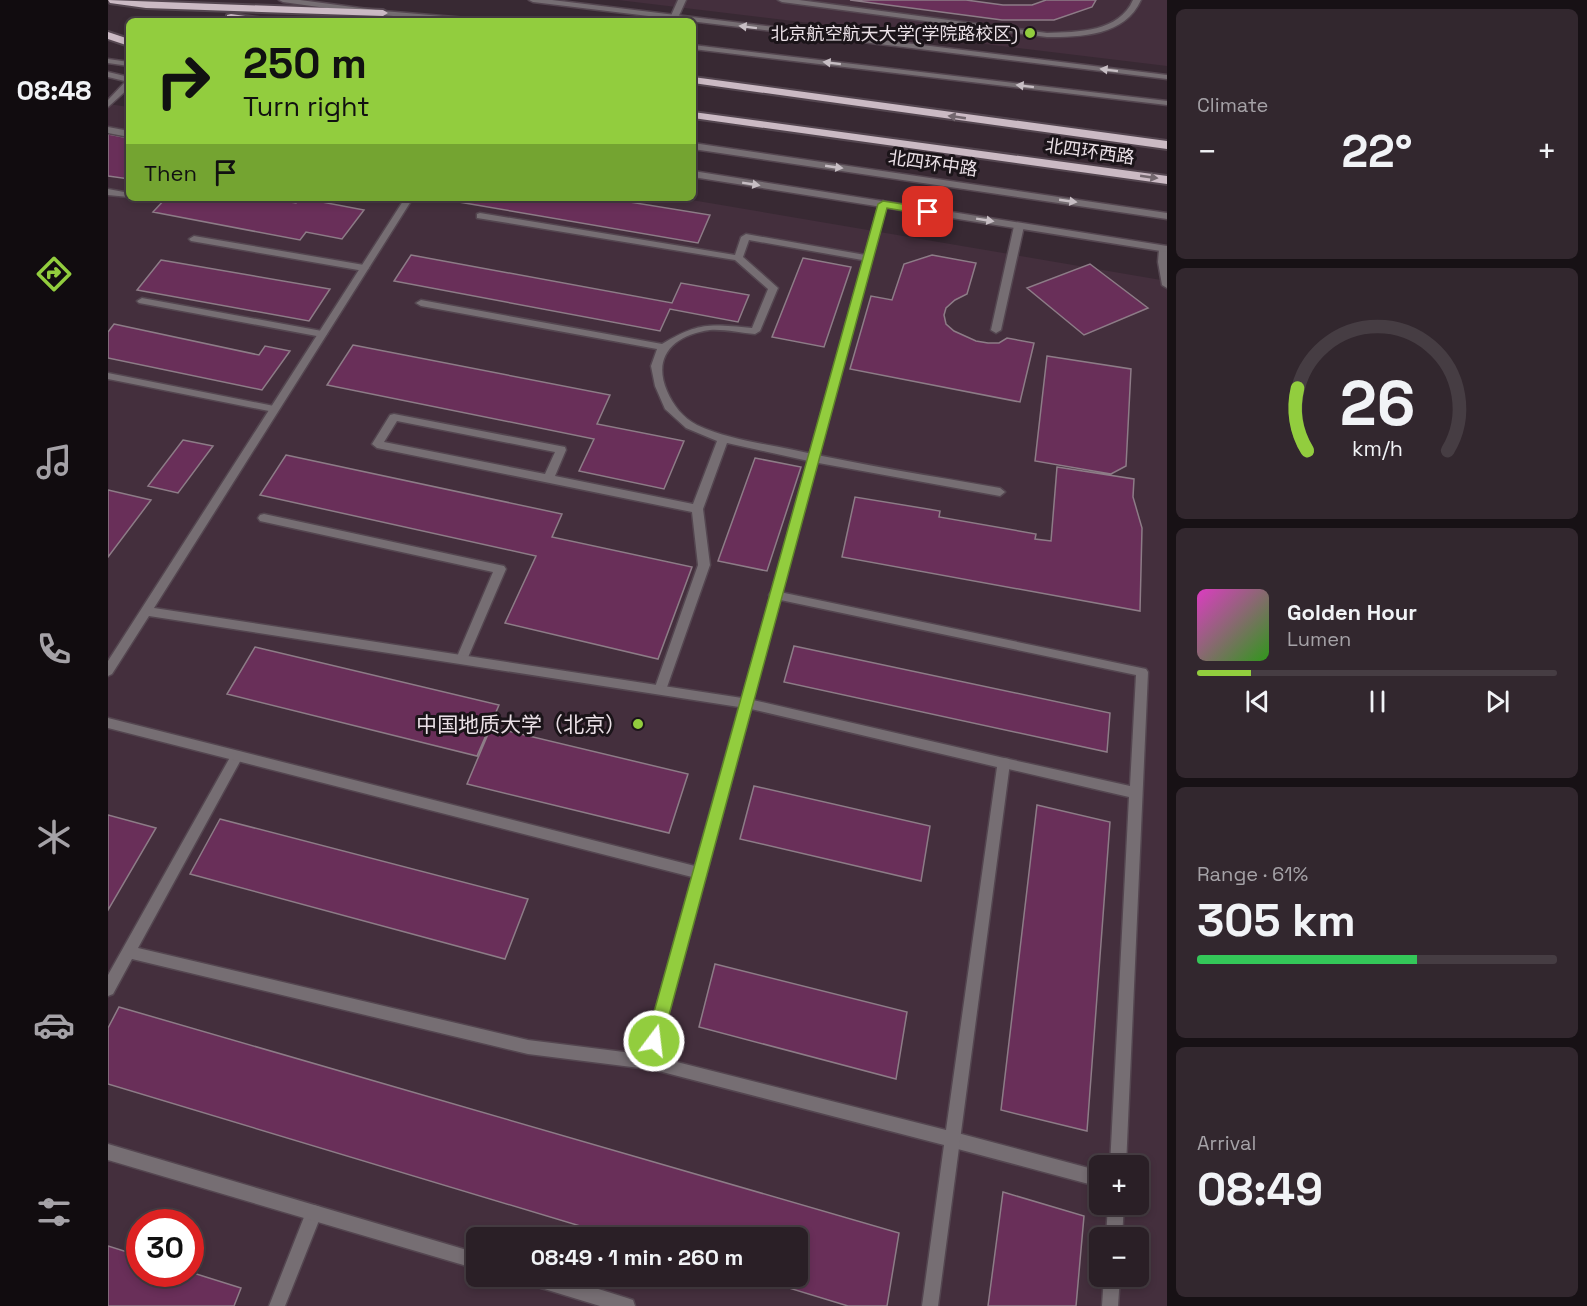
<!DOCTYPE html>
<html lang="en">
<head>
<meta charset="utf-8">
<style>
	body { margin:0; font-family:"Space Grotesk","Noto Sans SC",sans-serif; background:#32272e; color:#f1f3f6; height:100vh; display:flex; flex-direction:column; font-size:22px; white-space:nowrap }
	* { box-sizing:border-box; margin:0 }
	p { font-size:20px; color:#a5a2a7 }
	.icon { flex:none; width:33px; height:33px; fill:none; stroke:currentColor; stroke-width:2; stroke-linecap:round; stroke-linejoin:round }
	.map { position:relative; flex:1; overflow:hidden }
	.sheet { display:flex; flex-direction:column; gap:9px; padding:9px; background:#171115; width:420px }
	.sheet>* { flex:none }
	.hud { position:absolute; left:18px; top:18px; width:570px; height:183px; border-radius:9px; box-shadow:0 3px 9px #0003,0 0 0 2px #463d43; background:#92cd3e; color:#111; overflow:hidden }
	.buttons { position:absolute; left:981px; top:1155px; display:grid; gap:12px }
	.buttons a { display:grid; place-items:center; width:60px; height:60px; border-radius:9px; background:#2a1f26; box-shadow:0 3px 9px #0003,0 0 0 2px #463d43; font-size:30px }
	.speed { position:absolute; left:18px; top:1209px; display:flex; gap:12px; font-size:30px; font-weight:700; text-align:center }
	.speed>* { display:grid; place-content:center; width:78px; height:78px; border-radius:50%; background:#2a1f26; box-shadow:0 3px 9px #0003,0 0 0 2px #463d43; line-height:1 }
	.speed .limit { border:9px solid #d22; background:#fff; color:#111 }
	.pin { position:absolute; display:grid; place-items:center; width:51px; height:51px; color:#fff; margin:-26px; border-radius:12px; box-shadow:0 3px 9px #0006 }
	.me { position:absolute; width:66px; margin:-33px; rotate:15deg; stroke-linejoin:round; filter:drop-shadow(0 0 4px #0008) }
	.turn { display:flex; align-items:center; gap:21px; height:126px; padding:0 18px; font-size:27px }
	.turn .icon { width:78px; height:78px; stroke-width:2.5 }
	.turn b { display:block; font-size:42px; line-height:51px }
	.then { display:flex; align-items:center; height:57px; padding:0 18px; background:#0003; gap:12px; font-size:22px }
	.big { font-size:45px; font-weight:700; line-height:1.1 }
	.sheet .card { flex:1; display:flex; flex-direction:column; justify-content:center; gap:9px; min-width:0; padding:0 21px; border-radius:9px; background:#32272e }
	.sheet .dial { align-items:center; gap:0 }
	.dial svg { height:156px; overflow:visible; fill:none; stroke:#463d43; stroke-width:7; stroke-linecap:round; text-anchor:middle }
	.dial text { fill:#f1f3f6; stroke:none }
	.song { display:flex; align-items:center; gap:18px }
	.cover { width:72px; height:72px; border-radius:9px; background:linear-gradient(135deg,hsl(310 70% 55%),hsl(110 70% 35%)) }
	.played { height:6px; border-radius:3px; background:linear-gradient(90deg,#92cd3e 15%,#463d43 15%) }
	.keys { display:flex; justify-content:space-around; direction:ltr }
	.heat { display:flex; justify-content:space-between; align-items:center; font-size:33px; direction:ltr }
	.charge { height:9px; border-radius:4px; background:linear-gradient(90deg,#34c759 61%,#463d43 0) }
	.trip { position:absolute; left:358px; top:1227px; width:342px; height:60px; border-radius:9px; background:#2a1f26; box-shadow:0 3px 9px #0003,0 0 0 2px #463d43; font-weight:700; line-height:60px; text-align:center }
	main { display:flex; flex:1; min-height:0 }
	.tab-bar { display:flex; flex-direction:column; width:108px; justify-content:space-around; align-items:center; background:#110c0f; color:#a5a2a7 }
	.tab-bar .icon { width:42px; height:42px }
	.tab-bar .on { color:#92cd3e }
	.tab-bar b { font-size:27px; color:#f1f3f6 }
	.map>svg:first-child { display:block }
	.built { fill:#442f3d; fill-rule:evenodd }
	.building { fill:#692f59; stroke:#8d7c87; stroke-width:1.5 }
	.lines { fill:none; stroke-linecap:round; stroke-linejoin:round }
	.service-casing { stroke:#544650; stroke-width:3 }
	.minor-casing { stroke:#544650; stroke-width:3 }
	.tertiary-casing { stroke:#544650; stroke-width:3 }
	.trunk-casing { stroke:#544650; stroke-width:4 }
	.service { fill:#766e73; fill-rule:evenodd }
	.minor { fill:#766e73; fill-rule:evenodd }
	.tertiary { fill:#766e73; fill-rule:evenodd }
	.trunk { fill:#cbbac4; fill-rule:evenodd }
	.oneway { fill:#c7bec4 }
	.oneway2 { fill:#73676e }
	.route { fill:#92cd3e; stroke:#5f8528; stroke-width:1.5 }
	.poi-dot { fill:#92cd3e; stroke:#1b1419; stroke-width:2 }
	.labels { text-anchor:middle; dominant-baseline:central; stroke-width:6; stroke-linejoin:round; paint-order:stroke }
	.far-poi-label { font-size:18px; fill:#eae0e6; stroke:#1b1419; text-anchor:end }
	.far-street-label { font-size:18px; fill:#eae0e6; stroke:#1b1419 }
	.poi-label { font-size:21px; fill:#eae0e6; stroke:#1b1419; text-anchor:end }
</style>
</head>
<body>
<main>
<nav class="tab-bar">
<b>08:48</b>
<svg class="icon on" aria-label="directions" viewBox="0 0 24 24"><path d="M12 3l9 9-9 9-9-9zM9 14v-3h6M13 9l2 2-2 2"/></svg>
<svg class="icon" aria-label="music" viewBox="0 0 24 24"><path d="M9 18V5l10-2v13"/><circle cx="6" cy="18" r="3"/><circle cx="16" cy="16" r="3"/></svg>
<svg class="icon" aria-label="phone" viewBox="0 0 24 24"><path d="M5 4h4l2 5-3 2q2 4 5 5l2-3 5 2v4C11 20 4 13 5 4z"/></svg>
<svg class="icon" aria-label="climate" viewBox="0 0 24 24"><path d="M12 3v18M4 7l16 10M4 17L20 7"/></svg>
<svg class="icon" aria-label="car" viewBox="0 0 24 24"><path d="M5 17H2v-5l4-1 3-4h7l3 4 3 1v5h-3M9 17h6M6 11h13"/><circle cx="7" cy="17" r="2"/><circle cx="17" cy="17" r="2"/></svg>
<svg class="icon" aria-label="filters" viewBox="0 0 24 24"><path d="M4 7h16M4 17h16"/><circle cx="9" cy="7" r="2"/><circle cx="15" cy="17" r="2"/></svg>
</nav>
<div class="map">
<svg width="1059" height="1306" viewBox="0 0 1059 1306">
	<rect width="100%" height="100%" fill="#382933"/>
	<path class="built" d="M510,0H1059V66Z
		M0,104L21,107V198H572L1059,281V1306H0ZM992,1166H1030V1204H992ZM32,1222H82V1274H32ZM369,1238H690V1276H369ZM992,1238H1030V1276H992Z"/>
	<path class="building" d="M742,0H858L895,5H924L938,0H988L984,7L946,20H894Z
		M0,134L21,138V179L0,176Z
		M58,198H159L188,203L193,198L256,210L234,239L198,232L192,240L45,212Z
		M341,198H497L602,215L590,243L339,200Z
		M303,255L564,303L573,283L641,295L630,322L562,309L552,331L286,281Z
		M824,255L868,263L859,294L847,300L838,308L836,315L838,324L846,331L868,341L880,343H891L899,338L926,343L912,402L742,369L763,296L784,300L796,264Z
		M695,258L743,267L716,347L664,337Z
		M53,260L222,289L201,321L29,290Z
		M982,264L1040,308L976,335L919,288Z
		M6,324L151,355L157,346L182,351L154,390L0,358V332Z
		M245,345L502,395L489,424L576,441L556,489L471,471L486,439L219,385Z
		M939,356L1023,369L1018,466L1003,474L927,461Z
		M75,440L105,446L70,493L40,486Z
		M178,455L454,514L444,537L584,567L550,659L397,623L428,556L152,495Z
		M647,458L693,467L659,571L610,561Z
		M949,467L1026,479L1025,497L1034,528L1032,611L734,557L747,497L832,511L831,517L928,534L927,539L943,541Z
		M0,490L43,500L0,557Z
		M686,646L1002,713L999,752L676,682Z
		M147,647L391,705L369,756L119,694Z
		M383,727L580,774L561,833L359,784Z
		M646,786L822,826L813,881L632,839Z
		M929,805L1002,822L979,1131L893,1110Z
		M0,815L48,828L0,910Z
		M112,819L420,899L397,959L82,874Z
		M607,964L799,1012L788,1079L591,1027Z
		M11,1007L791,1233L779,1306H740L642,1276H690V1238H512L0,1084V1028Z
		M895,1192L976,1216L968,1306H880Z
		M0,1246L32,1256V1274L82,1272L133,1288L126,1306H0Z"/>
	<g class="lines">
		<defs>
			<path id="service" d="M570,0H578L569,20H563L562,18Z
				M670,0H691L939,33C970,32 1011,32 1025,0H1033C1017,36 973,37 939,37L674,2Z
				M18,81H21V88L0,107V100Z
				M0,127L21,131V137L0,133Z
				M0,189L16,192L21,189V197L0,195Z
				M372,213L627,255L633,237L638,234L763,256V260L760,261L641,240L635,257L670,288L652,331L647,334C633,333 616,329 602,330C566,335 544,356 559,391C565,405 575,418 589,425C619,439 653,443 686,450C754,465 823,476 892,488L897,492L892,496L705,462L619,443L595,509L602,565L558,690L556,693H548L546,690L590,565L584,512L269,448L264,444L282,415L286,414L457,447L458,450L447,476L585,504L609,441L578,428L557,409L547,386L543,366L549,349L313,306L308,303L313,300L554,344C591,322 601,324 644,328L660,289L627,260L369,218V214ZM289,421L447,452L437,474L276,442Z
				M911,223L916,226L893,330L888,333L883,330L906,226Z
				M86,236L256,265L261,268L256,271L83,241L81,239Z
				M1056,246L1059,247V288L1054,285L1050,262L1051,249Z
				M34,298L214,331L219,334L214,337L31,303L29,301Z
				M0,373L166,406L171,409L166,412L0,379Z
				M156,514L396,566L398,569L358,662H350L348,659L385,572L152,521L150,518L152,515Z
				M667,591L1038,669L1040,672L1018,1166H1002L1021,797L896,768L891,767L890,763L891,759L896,758L1022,786L1028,675L663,598L661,595L663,592Z
				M129,751L133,752L135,756L30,948L420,1040L540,1055L545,1057L547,1062L545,1067L540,1069L420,1054L24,959L5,994L0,996V975L125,752Z
				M846,1132L992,1171V1187L846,1148L841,1145L838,1140L841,1135Z
				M1000,1204H1016L1014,1238H998Z
				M206,1205L212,1207L214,1213L177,1306H161L200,1207Z
				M996,1276H1012L1010,1306H994Z"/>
			<path id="minor" d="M297,198H305L46,608L634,698L771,204L775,201L779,204L645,700L896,758L901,759L902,763L830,1306H814L836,1145L535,1067L533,1062L584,877L0,728V718L587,866L631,707L41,616L4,674L0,676V661ZM643,709L889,767L838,1130L549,1057Z
				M0,1144L369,1253V1269L0,1160Z
				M412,1276H449L519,1298L525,1300L527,1306H492L420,1284L414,1282Z"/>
			<path id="tertiary" d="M171,0H192L275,11L370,19L374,21C307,21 241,11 175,2Z
				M421,0H444L1059,75V79L425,2Z
				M585,45L1059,101V105L585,49Z
				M0,59L21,62V66L0,63Z
				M0,72L21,77V82L0,77Z
				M585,143L1059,213V219L585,149Z
				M585,171L1059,246V252L585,177Z"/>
			<path id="trunk" d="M0,0L275,10L280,13L275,16L38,8L2,3Z
				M123,14L152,18L157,21L119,19V15Z
				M0,32L21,39V46L0,39Z
				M585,77L1059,141V149L585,83Z
				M585,112L1059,176V184L585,118Z"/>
		</defs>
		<use href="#service" class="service-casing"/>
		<use href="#minor" class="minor-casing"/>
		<use href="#tertiary" class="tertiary-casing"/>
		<use href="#trunk" class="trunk-casing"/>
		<use href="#service" class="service"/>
		<use href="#minor" class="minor"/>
		<use href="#tertiary" class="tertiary"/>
		<use href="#trunk" class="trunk"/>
	</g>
	<defs><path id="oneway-solid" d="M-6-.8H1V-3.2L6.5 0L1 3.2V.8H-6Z" transform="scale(1.5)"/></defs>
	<g class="oneway">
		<use href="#oneway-solid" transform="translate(640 27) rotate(-173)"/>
		<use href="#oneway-solid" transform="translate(724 63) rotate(-173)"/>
		<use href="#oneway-solid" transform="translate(1001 70) rotate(-173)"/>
		<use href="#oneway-solid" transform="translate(917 86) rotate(-173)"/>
		<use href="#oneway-solid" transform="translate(726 167) rotate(8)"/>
		<use href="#oneway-solid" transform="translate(643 184) rotate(9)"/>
		<use href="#oneway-solid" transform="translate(960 201) rotate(8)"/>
		<use href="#oneway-solid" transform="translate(877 220) rotate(9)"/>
	</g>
	<g class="oneway2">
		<use href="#oneway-solid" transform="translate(849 117) rotate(-172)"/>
		<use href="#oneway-solid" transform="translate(1041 177) rotate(8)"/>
	</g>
	<path class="route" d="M775,201L820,208L825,212L820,215L779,208L554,1041L552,1047L546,1049L540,1047L538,1041L770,204Z"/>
	<g class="poi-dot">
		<circle cx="922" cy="33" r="6"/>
		<circle cx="530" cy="724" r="6"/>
	</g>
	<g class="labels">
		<g class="far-poi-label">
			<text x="910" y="33">北京航空航天大学(学院路校区)</text>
		</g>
		<g class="far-street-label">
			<text transform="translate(982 151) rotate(8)">北四环西路</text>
			<text transform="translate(825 163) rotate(8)">北四环中路</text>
		</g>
		<g class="poi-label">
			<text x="518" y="724">中国地质大学（北京）</text>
		</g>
	</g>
</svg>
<div class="buttons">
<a>+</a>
<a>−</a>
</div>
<div class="speed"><div class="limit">30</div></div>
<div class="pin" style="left:820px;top:212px;background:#d93025"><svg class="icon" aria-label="arrive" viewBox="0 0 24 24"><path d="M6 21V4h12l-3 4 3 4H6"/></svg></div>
<svg class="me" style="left:546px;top:1041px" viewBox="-20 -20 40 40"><circle r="17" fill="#92cd3e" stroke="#fff" stroke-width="3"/><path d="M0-11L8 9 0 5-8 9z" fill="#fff"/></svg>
<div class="trip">08:49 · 1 min · 260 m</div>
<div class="hud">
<div class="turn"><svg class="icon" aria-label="right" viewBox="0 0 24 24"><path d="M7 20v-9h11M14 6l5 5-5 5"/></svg><div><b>250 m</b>Turn right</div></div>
<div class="then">Then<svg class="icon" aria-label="arrive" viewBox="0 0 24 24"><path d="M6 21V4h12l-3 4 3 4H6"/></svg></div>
</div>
</div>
<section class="sheet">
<div class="card"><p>Climate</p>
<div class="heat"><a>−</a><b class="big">22°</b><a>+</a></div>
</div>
<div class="card dial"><svg viewBox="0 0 100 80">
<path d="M14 69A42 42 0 1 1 86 69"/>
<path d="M14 69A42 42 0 0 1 9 37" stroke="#92cd3e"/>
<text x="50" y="56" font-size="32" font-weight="700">26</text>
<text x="50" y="72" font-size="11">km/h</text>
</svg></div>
<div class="card">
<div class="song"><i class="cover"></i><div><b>Golden Hour</b><p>Lumen</p></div></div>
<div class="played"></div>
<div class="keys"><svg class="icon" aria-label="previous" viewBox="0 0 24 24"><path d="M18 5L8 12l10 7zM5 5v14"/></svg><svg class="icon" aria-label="pause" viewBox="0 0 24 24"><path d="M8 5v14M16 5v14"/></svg><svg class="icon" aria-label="next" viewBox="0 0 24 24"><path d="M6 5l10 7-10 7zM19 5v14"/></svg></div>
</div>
<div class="card"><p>Range · 61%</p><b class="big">305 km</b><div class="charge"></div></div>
<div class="card"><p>Arrival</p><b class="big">08:49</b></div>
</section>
</main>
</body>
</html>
